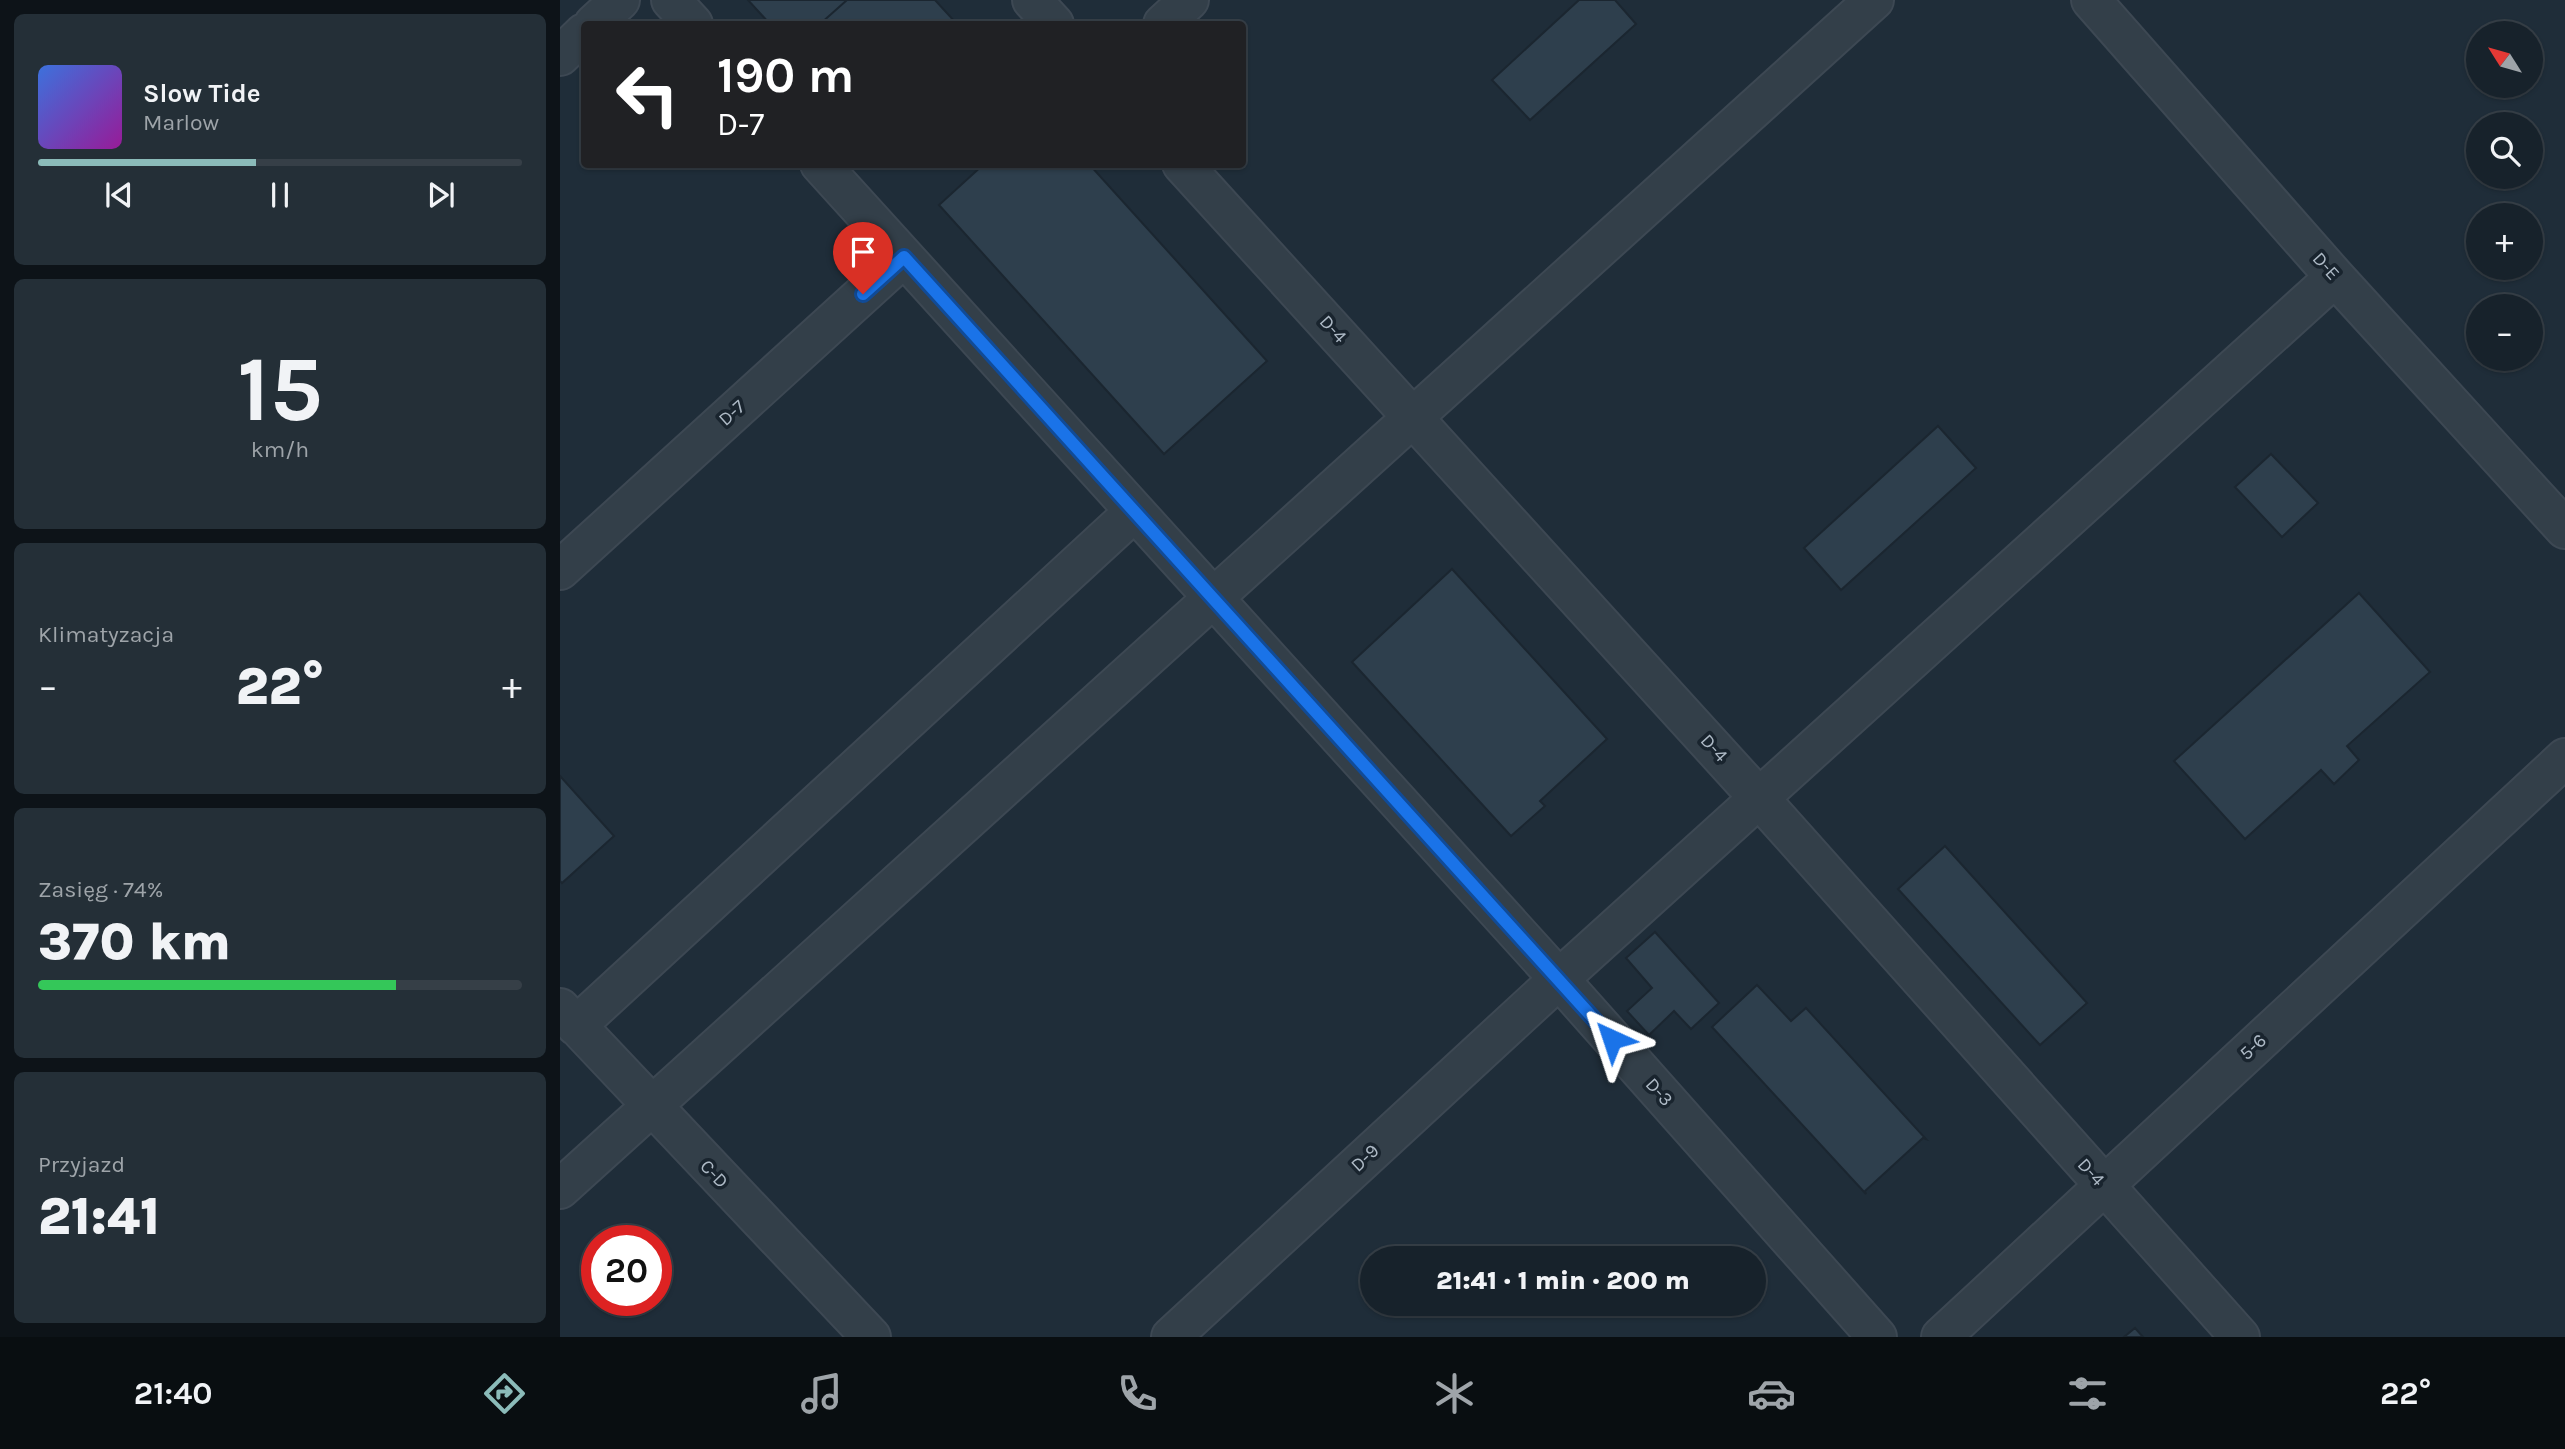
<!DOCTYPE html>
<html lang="pl">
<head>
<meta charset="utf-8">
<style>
	body { margin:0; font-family:Karla,sans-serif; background:#242f37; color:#f1f3f6; height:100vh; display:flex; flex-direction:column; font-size:26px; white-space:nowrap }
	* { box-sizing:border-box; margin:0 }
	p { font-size:23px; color:#9ea4a9 }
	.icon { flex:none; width:38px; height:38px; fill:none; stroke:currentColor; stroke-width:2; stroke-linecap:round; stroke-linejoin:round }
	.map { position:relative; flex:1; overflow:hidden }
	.drawer { display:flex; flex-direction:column; gap:14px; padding:14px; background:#0d1318; width:560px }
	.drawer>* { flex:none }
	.top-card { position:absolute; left:21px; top:21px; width:665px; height:147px; border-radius:7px; box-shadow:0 2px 5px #0004,0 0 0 2px #363f47; background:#202124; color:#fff; overflow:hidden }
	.needle { width:46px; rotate:307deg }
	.fabs { position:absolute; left:1906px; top:21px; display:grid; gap:14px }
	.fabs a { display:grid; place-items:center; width:77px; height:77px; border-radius:50%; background:#17222b; box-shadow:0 2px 5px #0004,0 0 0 2px #363f47; font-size:35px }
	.speed { position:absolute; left:21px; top:1225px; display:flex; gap:14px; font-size:35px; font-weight:700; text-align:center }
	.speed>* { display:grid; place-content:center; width:91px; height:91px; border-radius:50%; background:#17222b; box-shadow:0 2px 5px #0004,0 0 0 2px #363f47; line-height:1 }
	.speed .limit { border:10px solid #d22; background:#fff; color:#111 }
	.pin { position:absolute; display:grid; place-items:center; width:60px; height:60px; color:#fff; margin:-72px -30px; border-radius:50% 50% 50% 0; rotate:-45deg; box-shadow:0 0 7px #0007 }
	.pin .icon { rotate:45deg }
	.me { position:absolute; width:77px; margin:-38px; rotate:318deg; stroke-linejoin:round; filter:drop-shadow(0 0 5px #0008) }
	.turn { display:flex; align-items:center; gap:24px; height:147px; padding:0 21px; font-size:32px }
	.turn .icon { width:91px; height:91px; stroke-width:2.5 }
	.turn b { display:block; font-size:49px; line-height:60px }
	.big { font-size:52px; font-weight:800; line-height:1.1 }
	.drawer .widget { flex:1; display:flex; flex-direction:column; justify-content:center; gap:10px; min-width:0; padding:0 24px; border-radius:10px; background:#242f37 }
	.drawer .dial { align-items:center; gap:0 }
	.dial b { font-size:91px; line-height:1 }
	.song { display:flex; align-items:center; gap:21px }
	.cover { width:84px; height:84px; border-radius:10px; background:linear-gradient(135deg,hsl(220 70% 55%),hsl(300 70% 35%)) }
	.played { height:7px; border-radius:4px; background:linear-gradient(90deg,#8bbbb9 45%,#363f47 45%) }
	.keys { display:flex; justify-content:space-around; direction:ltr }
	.heat { display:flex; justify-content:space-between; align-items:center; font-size:38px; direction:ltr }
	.charge { height:10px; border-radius:5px; background:linear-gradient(90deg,#34c759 74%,#363f47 0) }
	.trip { position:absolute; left:800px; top:1246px; width:406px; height:70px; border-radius:35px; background:#17222b; box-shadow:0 2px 5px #0004,0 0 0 2px #363f47; font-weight:800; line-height:70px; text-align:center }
	.tabs { display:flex; height:112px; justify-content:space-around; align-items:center; background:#090e11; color:#9ea4a9 }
	.tabs .icon { width:49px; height:49px }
	.tabs .selected { color:#8bbbb9 }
	.tabs b { font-size:32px; color:#f1f3f6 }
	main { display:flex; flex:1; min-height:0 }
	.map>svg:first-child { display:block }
	.building { fill:#2e3f4d; stroke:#1b2630; stroke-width:2 }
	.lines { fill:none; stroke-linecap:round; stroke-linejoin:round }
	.minor-casing { stroke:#3d4853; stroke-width:42 }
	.minor { stroke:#333f49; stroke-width:38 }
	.route-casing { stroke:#114b97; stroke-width:18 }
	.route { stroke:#1a73e8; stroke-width:12 }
	.labels { text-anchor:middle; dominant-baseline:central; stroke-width:7; stroke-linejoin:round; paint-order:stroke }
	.street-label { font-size:19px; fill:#aebac6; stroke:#19242e }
</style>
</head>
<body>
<main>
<section class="drawer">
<div class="widget">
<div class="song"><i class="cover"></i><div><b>Slow Tide</b><p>Marlow</p></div></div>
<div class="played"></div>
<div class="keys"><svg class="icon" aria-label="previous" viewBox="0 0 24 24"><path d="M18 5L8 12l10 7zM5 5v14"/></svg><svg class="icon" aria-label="pause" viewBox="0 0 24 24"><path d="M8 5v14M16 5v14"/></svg><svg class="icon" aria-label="next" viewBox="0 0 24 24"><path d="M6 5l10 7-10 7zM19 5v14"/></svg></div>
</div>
<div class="widget dial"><b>15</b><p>km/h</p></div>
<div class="widget"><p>Klimatyzacja</p>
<div class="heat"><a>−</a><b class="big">22°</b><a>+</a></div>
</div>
<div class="widget"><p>Zasięg · 74%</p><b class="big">370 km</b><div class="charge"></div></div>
<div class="widget"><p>Przyjazd</p><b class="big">21:41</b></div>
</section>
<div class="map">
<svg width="2005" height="1337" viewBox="0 0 2005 1337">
	<rect width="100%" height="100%" fill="#1f2d39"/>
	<path class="building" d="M188,0H287L260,24H210Z
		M287,0H375L397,24H260Z
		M1019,0H1055L1076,24L970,120L932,80Z
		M424,164H529L707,361L604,454L379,205Z
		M1378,426L1416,468L1281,590L1244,548Z
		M1711,454L1758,503L1722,537L1675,487Z
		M892,569L1047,739L980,801L985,806L951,836L792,662Z
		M1799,593L1870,672L1787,746L1799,760L1774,784L1761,770L1685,839L1614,761Z
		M0,776L54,836L2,883L0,881Z
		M1385,846L1527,1003L1480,1045L1338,889Z
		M1095,932L1159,1003L1131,1029L1114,1011L1089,1035L1067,1011L1092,988L1066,958Z
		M1197,985L1231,1021L1246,1008L1366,1139L1363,1138L1305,1191L1306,1194L1152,1027Z
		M1575,1328L1583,1337H1564Z"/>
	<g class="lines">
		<defs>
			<path id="minor" d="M111,0L133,24
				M472,0L494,24
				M1531,0L1775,277L2005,529
				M34,24L60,0
				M603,24L629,0
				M0,56L24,33
				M260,164L999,979L1317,1337
				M622,164L1199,798L1680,1337
				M0,570L344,257
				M0,1008L311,1337
				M16,1026L574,512
				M0,1189L1314,0
				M611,1337L999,979L1775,277
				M1381,1337L2005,758"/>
		</defs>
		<use href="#minor" class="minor-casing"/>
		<use href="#minor" class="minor"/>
	</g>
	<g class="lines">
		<defs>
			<path id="route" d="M303,294L344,257L1052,1039"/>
		</defs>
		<use href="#route" class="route-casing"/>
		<use href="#route" class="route"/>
	</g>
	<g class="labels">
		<g class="street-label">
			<text transform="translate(1766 266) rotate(48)">D-E</text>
			<text transform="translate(773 329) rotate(48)">D-4</text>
			<text transform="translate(172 413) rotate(-42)">D-7</text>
			<text transform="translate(1154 748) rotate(48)">D-4</text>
			<text transform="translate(1693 1047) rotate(-43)">5-6</text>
			<text transform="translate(1099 1092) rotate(48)">D-3</text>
			<text transform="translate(805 1158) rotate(-43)">D-9</text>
			<text transform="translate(1531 1172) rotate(48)">D-4</text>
			<text transform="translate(154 1174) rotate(46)">C-D</text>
		</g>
	</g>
</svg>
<div class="fabs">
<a><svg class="needle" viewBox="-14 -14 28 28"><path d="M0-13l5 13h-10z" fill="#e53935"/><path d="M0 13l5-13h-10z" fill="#9ea4a9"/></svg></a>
<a><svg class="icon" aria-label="search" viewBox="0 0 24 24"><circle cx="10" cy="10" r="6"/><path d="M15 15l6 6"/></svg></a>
<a>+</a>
<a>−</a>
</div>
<div class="speed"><div class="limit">20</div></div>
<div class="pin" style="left:303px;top:294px;background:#d93025"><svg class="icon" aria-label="arrive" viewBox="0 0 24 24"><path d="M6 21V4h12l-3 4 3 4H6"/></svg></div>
<svg class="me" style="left:1052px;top:1039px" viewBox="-20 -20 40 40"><path d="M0-17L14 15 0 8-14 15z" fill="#1a73e8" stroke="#fff" stroke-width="4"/></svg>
<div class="trip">21:41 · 1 min · 200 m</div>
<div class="top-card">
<div class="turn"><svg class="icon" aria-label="left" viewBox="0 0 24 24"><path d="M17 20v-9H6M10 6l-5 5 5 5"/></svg><div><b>190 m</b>D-7</div></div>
</div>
</div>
</main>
<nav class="tabs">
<b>21:40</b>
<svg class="icon selected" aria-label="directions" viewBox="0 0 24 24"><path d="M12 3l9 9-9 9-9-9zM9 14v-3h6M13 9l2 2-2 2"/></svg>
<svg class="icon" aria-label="music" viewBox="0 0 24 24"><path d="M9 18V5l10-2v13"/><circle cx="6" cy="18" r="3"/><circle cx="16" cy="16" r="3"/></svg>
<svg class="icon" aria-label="phone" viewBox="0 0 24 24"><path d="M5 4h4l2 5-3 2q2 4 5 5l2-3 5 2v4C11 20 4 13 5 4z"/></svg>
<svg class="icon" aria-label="climate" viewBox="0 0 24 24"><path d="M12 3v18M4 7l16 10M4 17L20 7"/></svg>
<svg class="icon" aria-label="car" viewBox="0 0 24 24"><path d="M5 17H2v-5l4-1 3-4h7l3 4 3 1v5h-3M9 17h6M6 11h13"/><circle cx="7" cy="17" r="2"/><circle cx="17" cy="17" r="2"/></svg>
<svg class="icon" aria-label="filters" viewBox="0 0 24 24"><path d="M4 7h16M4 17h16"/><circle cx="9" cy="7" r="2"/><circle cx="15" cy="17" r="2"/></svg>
<b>22°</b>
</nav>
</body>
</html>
